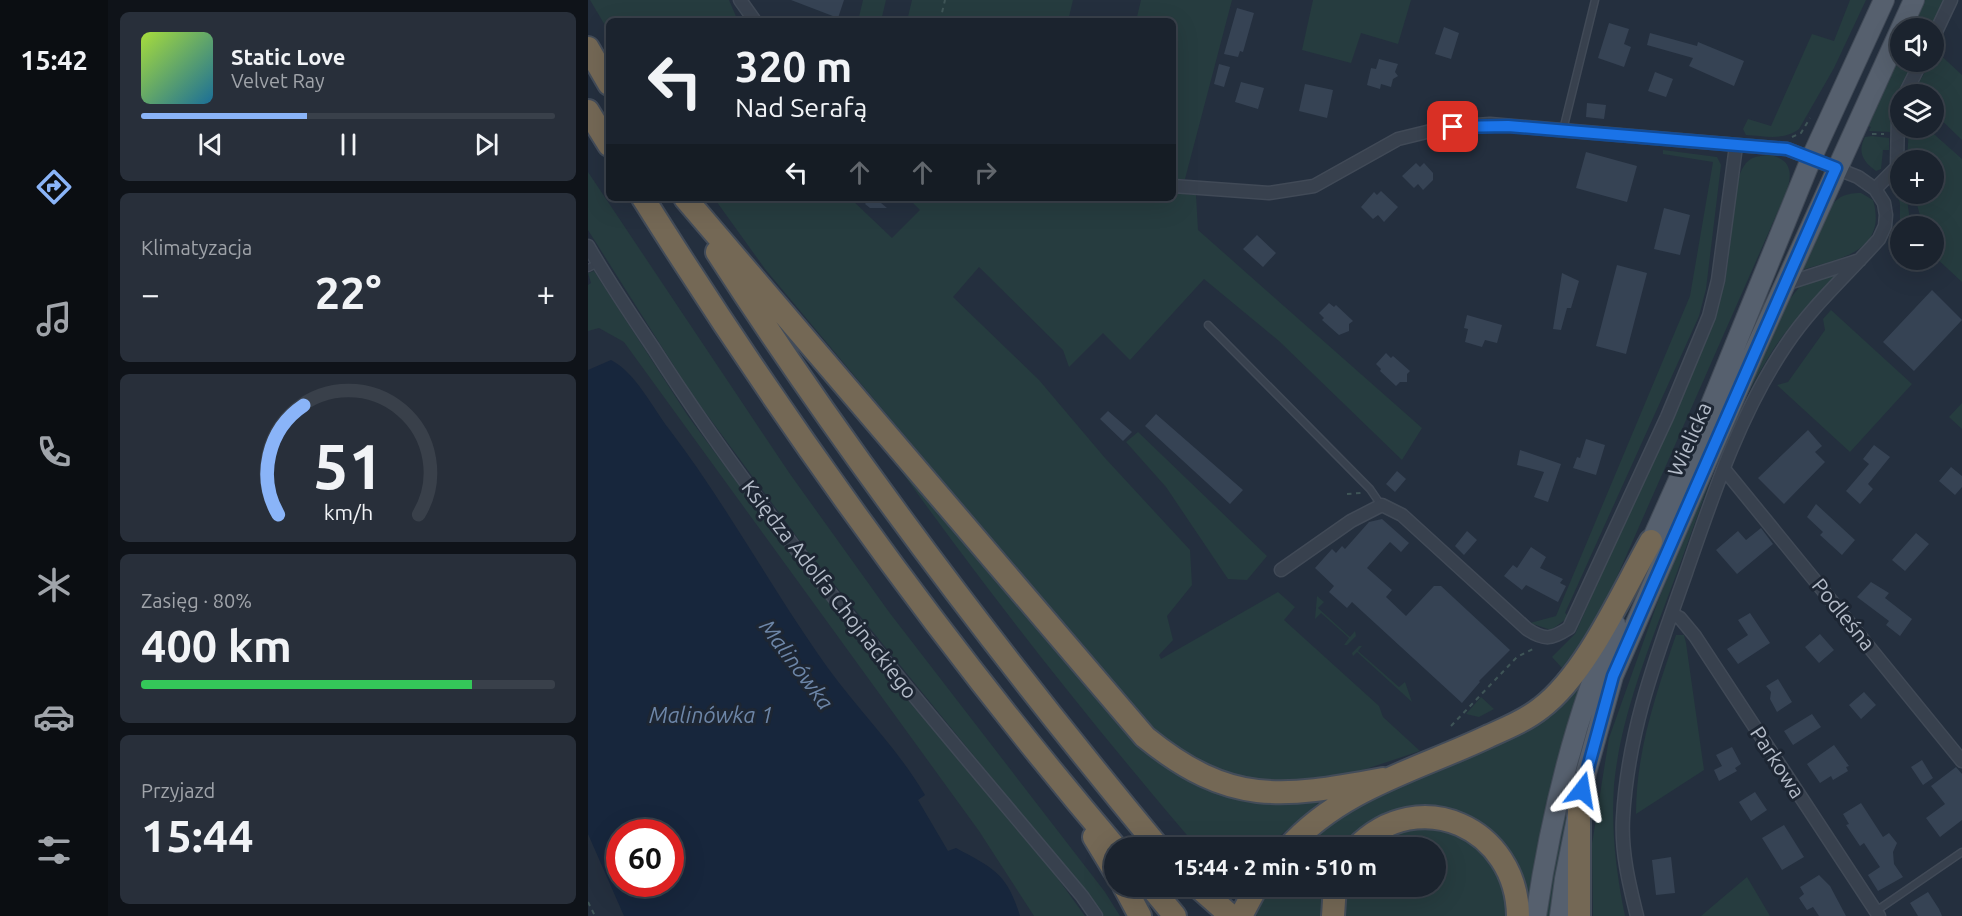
<!DOCTYPE html>
<html lang="pl">
<head>
<meta charset="utf-8">
<style>
	body { margin:0; font-family:Ubuntu,sans-serif; background:#282f3a; color:#f1f3f6; height:100vh; display:flex; flex-direction:column; font-size:22px; white-space:nowrap }
	* { box-sizing:border-box; margin:0 }
	p { font-size:20px; color:#a0a4aa }
	.icon { flex:none; width:33px; height:33px; fill:none; stroke:currentColor; stroke-width:2; stroke-linecap:round; stroke-linejoin:round }
	.map { position:relative; flex:1; overflow:hidden }
	.panel { display:flex; flex-direction:column; gap:12px; padding:12px; background:#0f1319; width:480px }
	.panel>* { flex:none }
	.banner { position:absolute; left:18px; top:18px; width:570px; height:183px; border-radius:9px; box-shadow:0 6px 24px #0002,0 0 0 2px #39404a; background:#1b232e; color:#f1f3f6; overflow:hidden }
	.buttons { position:absolute; left:1302px; top:18px; display:grid; gap:12px }
	.buttons a { display:grid; place-items:center; width:54px; height:54px; border-radius:50%; background:#1b232e; box-shadow:0 6px 24px #0002,0 0 0 2px #39404a; font-size:30px }
	.speed { position:absolute; left:18px; top:819px; display:flex; gap:12px; font-size:30px; font-weight:700; text-align:center }
	.speed>* { display:grid; place-content:center; width:78px; height:78px; border-radius:50%; background:#1b232e; box-shadow:0 6px 24px #0002,0 0 0 2px #39404a; line-height:1 }
	.speed .limit { border:9px solid #d22; background:#fff; color:#111 }
	.pin { position:absolute; display:grid; place-items:center; width:51px; height:51px; color:#fff; margin:-26px; border-radius:12px; box-shadow:0 3px 9px #0006 }
	.me { position:absolute; width:66px; margin:-33px; rotate:14deg; stroke-linejoin:round; filter:drop-shadow(0 0 4px #0008) }
	.turn { display:flex; align-items:center; gap:21px; height:126px; padding:0 30px; font-size:27px }
	.turn .icon { width:78px; height:78px; stroke-width:2.5 }
	.turn b { display:block; font-size:42px; line-height:51px }
	.lanes { display:flex; align-items:center; height:57px; padding:0 30px; background:#0003; justify-content:center; gap:30px; direction:ltr }
	.lanes .off { opacity:.35 }
	.big { font-size:45px; font-weight:700; line-height:1.1 }
	.panel .card { flex:1; display:flex; flex-direction:column; justify-content:center; gap:9px; min-width:0; padding:0 21px; border-radius:9px; background:#282f3a }
	.panel .dial { align-items:center; gap:0 }
	.dial svg { height:156px; overflow:visible; fill:none; stroke:#39404a; stroke-width:7; stroke-linecap:round; text-anchor:middle }
	.dial text { fill:#f1f3f6; stroke:none }
	.song { display:flex; align-items:center; gap:18px }
	.cover { width:72px; height:72px; border-radius:9px; background:linear-gradient(135deg,hsl(80 70% 55%),hsl(200 70% 35%)) }
	.played { height:6px; border-radius:3px; background:linear-gradient(90deg,#8ab4f8 40%,#39404a 40%) }
	.keys { display:flex; justify-content:space-around; direction:ltr }
	.heat { display:flex; justify-content:space-between; align-items:center; font-size:33px; direction:ltr }
	.charge { height:9px; border-radius:4px; background:linear-gradient(90deg,#34c759 80%,#39404a 0) }
	.trip { position:absolute; left:516px; top:837px; width:342px; height:60px; border-radius:30px; background:#1b232e; box-shadow:0 6px 24px #0002,0 0 0 2px #39404a; font-weight:700; line-height:60px; text-align:center }
	main { display:flex; flex:1; min-height:0 }
	.dock { display:flex; flex-direction:column; width:108px; justify-content:space-around; align-items:center; background:#0b0e12; color:#a0a4aa }
	.dock .icon { width:42px; height:42px }
	.dock .on { color:#8ab4f8 }
	.dock b { font-size:27px; color:#f1f3f6 }
	.map>svg:first-child { display:block }
	.green { fill:#263c3f }
	.water { fill:#17263c; fill-rule:evenodd }
	.building { fill:#364354 }
	.lines { fill:none; stroke-linecap:round; stroke-linejoin:round }
	.lane-casing { stroke:#414a57; stroke-width:9 }
	.street-casing { stroke:#414a57; stroke-width:15 }
	.primary-casing { stroke:#414a57; stroke-width:22 }
	.highway-casing { stroke:#434c59; stroke-width:26 }
	.path { stroke:#3f5557; stroke-width:2; stroke-dasharray:4.5 4.5; stroke-linecap:butt }
	.lane { stroke:#38414e; stroke-width:6 }
	.street { stroke:#38414e; stroke-width:12 }
	.primary { stroke:#56606e; stroke-width:20 }
	.highway { stroke:#746855; stroke-width:22 }
	.route-casing { stroke:#114b97; stroke-width:15 }
	.route { stroke:#1a73e8; stroke-width:10 }
	.labels { text-anchor:middle; dominant-baseline:central; stroke-width:6; stroke-linejoin:round; paint-order:stroke }
	.street-label { font-size:21px; fill:#b4bcc9; stroke:#1d2633 }
	.water-label { font-size:22px; font-style:italic; fill:#6d86a8; stroke:#1d2633 }
</style>
</head>
<body>
<main>
<nav class="dock">
<b>15:42</b>
<svg class="icon on" aria-label="directions" viewBox="0 0 24 24"><path d="M12 3l9 9-9 9-9-9zM9 14v-3h6M13 9l2 2-2 2"/></svg>
<svg class="icon" aria-label="music" viewBox="0 0 24 24"><path d="M9 18V5l10-2v13"/><circle cx="6" cy="18" r="3"/><circle cx="16" cy="16" r="3"/></svg>
<svg class="icon" aria-label="phone" viewBox="0 0 24 24"><path d="M5 4h4l2 5-3 2q2 4 5 5l2-3 5 2v4C11 20 4 13 5 4z"/></svg>
<svg class="icon" aria-label="climate" viewBox="0 0 24 24"><path d="M12 3v18M4 7l16 10M4 17L20 7"/></svg>
<svg class="icon" aria-label="car" viewBox="0 0 24 24"><path d="M5 17H2v-5l4-1 3-4h7l3 4 3 1v5h-3M9 17h6M6 11h13"/><circle cx="7" cy="17" r="2"/><circle cx="17" cy="17" r="2"/></svg>
<svg class="icon" aria-label="filters" viewBox="0 0 24 24"><path d="M4 7h16M4 17h16"/><circle cx="9" cy="7" r="2"/><circle cx="15" cy="17" r="2"/></svg>
</nav>
<section class="panel">
<div class="card">
<div class="song"><i class="cover"></i><div><b>Static Love</b><p>Velvet Ray</p></div></div>
<div class="played"></div>
<div class="keys"><svg class="icon" aria-label="previous" viewBox="0 0 24 24"><path d="M18 5L8 12l10 7zM5 5v14"/></svg><svg class="icon" aria-label="pause" viewBox="0 0 24 24"><path d="M8 5v14M16 5v14"/></svg><svg class="icon" aria-label="next" viewBox="0 0 24 24"><path d="M6 5l10 7-10 7zM19 5v14"/></svg></div>
</div>
<div class="card"><p>Klimatyzacja</p>
<div class="heat"><a>−</a><b class="big">22°</b><a>+</a></div>
</div>
<div class="card dial"><svg viewBox="0 0 100 80">
<path d="M14 69A42 42 0 1 1 86 69"/>
<path d="M14 69A42 42 0 0 1 27 13" stroke="#8ab4f8"/>
<text x="50" y="56" font-size="32" font-weight="700">51</text>
<text x="50" y="72" font-size="11">km/h</text>
</svg></div>
<div class="card"><p>Zasięg · 80%</p><b class="big">400 km</b><div class="charge"></div></div>
<div class="card"><p>Przyjazd</p><b class="big">15:44</b></div>
</section>
<div class="map">
<svg width="1374" height="916" viewBox="0 0 1374 916">
	<rect width="100%" height="100%" fill="#242f3e"/>
	<path class="green" d="M2,0H141L150,21H21V32Z
		M275,0H298L293,21H270Z
		M324,0H485L480,21H319Z
		M553,0H644L597,179H585V21H548Z
		M725,0H823L810,44L773,33L763,63L714,50Z
		M1262,0H1278L1246,68L1211,129C1195,141 1177,136 1158,135L1155,129L1160,119L1183,126L1224,34L1246,41Z
		M1336,0H1359L1344,28H1322Z
		M1312,46V62H1328L1304,109L1303,132L1281,131L1283,127L1277,124Z
		M1347,50L1374,75V140L1346,113V94H1325L1342,62H1346Z
		M1321,128H1339L1374,159V282L1346,256V226H1335L1326,194H1346V160H1319Z
		M1284,136L1301,138V150H1295L1293,169L1288,171C1275,162 1269,152 1277,137Z
		M1075,150L1129,157L1133,165L1118,289L1111,316L977,613L981,617L963,630L942,623L968,616L1102,296L1125,162L1075,154Z
		M1180,155C1204,158 1205,174 1198,193L1017,604L998,636L974,668L964,657L987,634L1125,323C1132,303 1137,282 1140,261C1144,236 1142,186 1156,166C1161,157 1170,156 1180,155Z
		M0,172L202,474L301,612L517,892L532,916H516L220,552L103,393L0,230Z
		M1307,184L1312,186V194H1318L1323,226L1312,228V203L1306,188Z
		M585,193L608,195L610,230L834,428L814,460L691,341L616,279L542,360L515,333L481,367L475,350L391,267L365,297L451,380L517,458L602,550L604,585L579,616L585,640L571,655L573,659L690,592L707,607L696,620L791,706L795,717L832,751L751,778L705,786L623,771L572,741L177,269L126,198H262L304,238L332,210L320,198H585Z
		M1273,193L1285,200C1300,252 1251,259 1213,270C1222,252 1234,211 1250,199C1256,194 1265,193 1273,193Z
		M6,271L100,416L193,542L314,693L460,865L497,916H446L391,831L36,342L11,328L0,331V285L3,283L0,273Z
		M1246,272L1250,274C1228,299 1203,322 1185,350C1142,416 1115,502 1088,575C1063,643 1033,713 1026,785C1023,830 1028,872 1037,916H1005L1004,844L1021,738L1070,601L1163,371L1201,300L1213,285Z
		M1243,310L1324,384L1262,452L1189,385L1200,382L1237,330L1235,319Z
		M1374,403V429L1361,417Z
		M550,432L679,556L659,580L640,579L578,487L538,442Z
		M294,444L558,751C615,796 661,810 733,801L687,840L682,837L673,847H609C499,718 392,583 294,444Z
		M729,596L736,602L730,608L762,637L767,631L768,636L759,645H756L761,638L733,613L727,619Z
		M1088,635H1096L1098,643L1116,770L1048,814C1048,751 1068,694 1088,635Z
		M1030,639L987,777L973,843L963,916H957L971,834L996,732Z
		M771,646H774L770,651L811,687L817,682L824,702L769,652L765,656L764,653Z
		M996,675L941,907L871,815L758,847L708,848L733,826Z
		M893,697L906,709L891,717L878,714Z
		M826,825L870,832L908,864L923,916H753L756,887L848,886V848L779,847Z
		M1159,877L1182,916H1113Z
		M682,887H739L737,916H668L670,905Z"/>
	<path class="water" d="M23,360C48,373 64,407 81,429C135,500 179,580 230,654C263,703 307,744 337,795L330,800L360,851L368,848C405,868 419,873 432,916H36L0,834V370ZM32,832H82V884H32Z"/>
	<path class="building" d="M203,0H256L250,18Z
		M649,8L666,13L655,52L652,51L650,57L636,54Z
		M1021,23L1041,29L1036,44L1043,47L1036,67L1010,58Z
		M856,27L871,33L863,59L847,54Z
		M1062,33L1109,46L1110,42L1156,61L1146,86L1101,66L1105,58L1059,45Z
		M791,59L810,64L807,72L810,76L805,79L803,87L793,84L792,89L779,85L783,68L788,69Z
		M631,64L642,67L636,87L626,84Z
		M1067,72L1085,79L1078,97L1060,91Z
		M653,82L676,88L670,109L647,102Z
		M717,84L745,90L739,118L711,111Z
		M999,103L1018,105L1016,119L998,117Z
		M998,152L1049,166L1039,202L988,188Z
		M828,163L832,167L836,163L845,173V180L835,190L830,184L826,188L814,176Z
		M793,191L810,207L796,222L790,215L785,219L773,207L786,192L789,195Z
		M282,198H287L299,208H282L277,204Z
		M1076,208L1102,215L1092,255L1066,249Z
		M669,235L688,253L675,267L655,249Z
		M1029,265L1059,273L1038,354L1008,346Z
		M974,273L991,281L983,308H979L973,330L965,329Z
		M1344,290L1374,320L1326,371L1295,342Z
		M741,303L746,307L748,305L765,321L761,324V331L751,335L734,320L736,318L731,313Z
		M879,315L914,325L909,343L897,340L894,347L877,342L880,329L876,328Z
		M798,353L803,358L805,356L822,371L819,374V382H812L808,386L792,371L793,369L788,364Z
		M520,411L544,432L535,441L512,419Z
		M568,414L655,490L642,504L557,426Z
		M1220,430L1234,446L1227,452L1237,462L1196,504L1170,478Z
		M998,439L1017,445L1008,475L985,468L989,457L992,458Z
		M1286,445L1302,457L1280,484L1285,489L1272,504L1258,491L1281,464L1275,459Z
		M932,450L973,464L960,502L946,497L956,472L929,465Z
		M1363,467L1374,476V487L1367,495L1351,481Z
		M809,471L818,479L807,492L798,484Z
		M1228,504L1267,540L1254,555L1232,535L1235,532L1219,517Z
		M794,519L821,543L813,552L802,542L779,568L804,590L798,597L818,616L846,586H853L922,650L891,681L892,682L874,703L764,602L759,608L741,592L746,586L727,568L744,549L748,553L754,546L757,549L781,522Z
		M1173,528L1185,544L1149,574L1128,550L1150,531L1158,540Z
		M879,531L889,540L876,555L867,546Z
		M1328,533L1341,544L1317,571L1304,560Z
		M943,547L958,557L952,568L975,579L972,583L978,586L970,602L938,585L934,590L916,576L925,565L929,568Z
		M1283,582L1301,593L1297,598L1324,619L1312,636L1298,625L1301,621L1269,597Z
		M1162,613L1182,643L1150,664L1139,649L1160,635L1150,620Z
		M1232,634L1246,650L1231,663L1217,647Z
		M1190,679L1204,702L1189,712L1182,699L1183,692L1178,686Z
		M1276,692L1288,705L1273,719L1261,705Z
		M1224,714L1233,727L1205,745L1196,731Z
		M1246,745L1261,766L1258,767L1260,771L1245,780L1243,776L1232,783L1219,764Z
		M1144,747L1153,764L1147,768L1149,771L1131,781L1126,770L1134,766L1128,755Z
		M1334,760L1345,778L1335,785L1323,767Z
		M1368,767L1374,774V820L1352,837L1338,818L1357,804L1343,786Z
		M1167,792L1179,810L1163,821L1151,802Z
		M1273,803L1295,837L1301,833L1309,843L1305,852L1306,864L1315,877L1290,891L1280,875L1292,867L1276,843L1272,846L1258,825L1261,824L1255,814Z
		M1196,825L1216,857L1194,870L1174,838Z
		M1083,857L1087,893L1068,895L1064,860Z
		M1231,875L1242,886L1258,916H1231L1225,907L1219,910L1211,898L1216,894L1212,887Z
		M1340,892L1351,909L1354,916H1330L1322,903Z"/>
	<g class="lines">
		<defs>
			<path id="lane" d="M975,130L1007,0
				M0,268L10,263
				M620,325L782,489L793,505
				M1288,911L1374,852"/>
			<path id="street" d="M152,0L167,21
				M1346,36L1363,0
				M1317,94L1333,62
				M585,186L681,193L726,186L810,139L859,127L902,124L1199,149L1270,177L1287,189L1296,203L1298,215L1297,226L1291,239C1260,274 1224,306 1198,345C1152,413 1125,495 1098,573C1069,655 1040,729 1035,818C1033,851 1041,884 1049,916
				M1287,189L1309,167L1310,114L1312,107
				M0,246C20,281 43,315 66,349C191,544 345,718 494,896L508,916
				M1197,284L1272,260
				M1136,469L1374,761
				M693,570L763,521L794,505L814,515L939,629C957,641 964,639 981,628L1079,417L1121,316L1130,280L1148,146
				M1084,614L1092,618L1107,636L1291,916"/>
			<path id="primary" d="M1058,553L1109,439L1223,159L1296,0
				M948,916C963,815 986,718 1027,624
				M972,916L977,879L998,773L1025,676L1167,350L1326,0"/>
			<path id="highway" d="M0,48L21,84
				M0,111L21,145
				M55,198C197,424 355,644 528,848
				M97,198L557,737C642,806 693,798 795,779
				M129,252C263,460 413,657 571,848
				M991,808V916
				M506,837L526,870
				M700,848C753,788 832,769 901,736C919,728 938,720 953,708C999,673 1034,592 1063,541
				M768,848C831,783 929,828 930,916
				M536,886L552,916
				M562,886L587,916
				M609,886L643,916
				M653,916L669,886
				M745,916L747,886"/>
		</defs>
		<use href="#lane" class="lane-casing"/>
		<use href="#street" class="street-casing"/>
		<use href="#primary" class="primary-casing"/>
		<use href="#highway" class="highway-casing"/>
		<path class="path" d="M352,21L357,0
			M1284,134H1296
			M1204,137L1213,133L1222,118
			M759,494L773,493
			M863,726L929,657L945,649
			M0,902L7,916"/>
		<use href="#lane" class="lane"/>
		<use href="#street" class="street"/>
		<use href="#primary" class="primary"/>
		<use href="#highway" class="highway"/>
	</g>
	<g class="lines">
		<defs>
			<path id="route" d="M865,127L920,126L1199,149L1248,168L1025,676L994,790"/>
		</defs>
		<use href="#route" class="route-casing"/>
		<use href="#route" class="route"/>
	</g>
	<g class="labels">
		<g class="street-label">
			<text transform="translate(1101 439) rotate(-66)">Wielicka</text>
			<text transform="translate(242 589) rotate(52)">Księdza Adolfa Chojnackiego</text>
			<text transform="translate(1256 614) rotate(51)">Podleśna</text>
			<text transform="translate(1190 762) rotate(57)">Parkowa</text>
		</g>
		<g class="water-label">
			<text transform="translate(209 664) rotate(53)">Malinówka</text>
			<text x="123" y="714">Malinówka 1</text>
		</g>
	</g>
</svg>
<div class="buttons">
<a><svg class="icon" aria-label="sound" viewBox="0 0 24 24"><path d="M4 9h4l5-4v14l-5-4H4zM17 9q2 3 0 6"/></svg></a>
<a><svg class="icon" aria-label="layers" viewBox="0 0 24 24"><path d="M12 4l9 5-9 5-9-5zM3 14l9 5 9-5"/></svg></a>
<a>+</a>
<a>−</a>
</div>
<div class="speed"><div class="limit">60</div></div>
<div class="pin" style="left:865px;top:127px;background:#d93025"><svg class="icon" aria-label="arrive" viewBox="0 0 24 24"><path d="M6 21V4h12l-3 4 3 4H6"/></svg></div>
<svg class="me" style="left:994px;top:790px" viewBox="-20 -20 40 40"><path d="M0-17L14 15 0 8-14 15z" fill="#1a73e8" stroke="#fff" stroke-width="4"/></svg>
<div class="trip">15:44 · 2 min · 510 m</div>
<div class="banner">
<div class="turn"><svg class="icon" aria-label="left" viewBox="0 0 24 24"><path d="M17 20v-9H6M10 6l-5 5 5 5"/></svg><div><b>320 m</b>Nad Serafą</div></div>
<div class="lanes"><svg class="icon" aria-label="left" viewBox="0 0 24 24"><path d="M17 20v-9H6M10 6l-5 5 5 5"/></svg><svg class="icon off" aria-label="ahead" viewBox="0 0 24 24"><path d="M12 20V5M6 11l6-6 6 6"/></svg><svg class="icon off" aria-label="ahead" viewBox="0 0 24 24"><path d="M12 20V5M6 11l6-6 6 6"/></svg><svg class="icon off" aria-label="right" viewBox="0 0 24 24"><path d="M7 20v-9h11M14 6l5 5-5 5"/></svg></div>
</div>
</div>
</main>
</body>
</html>
